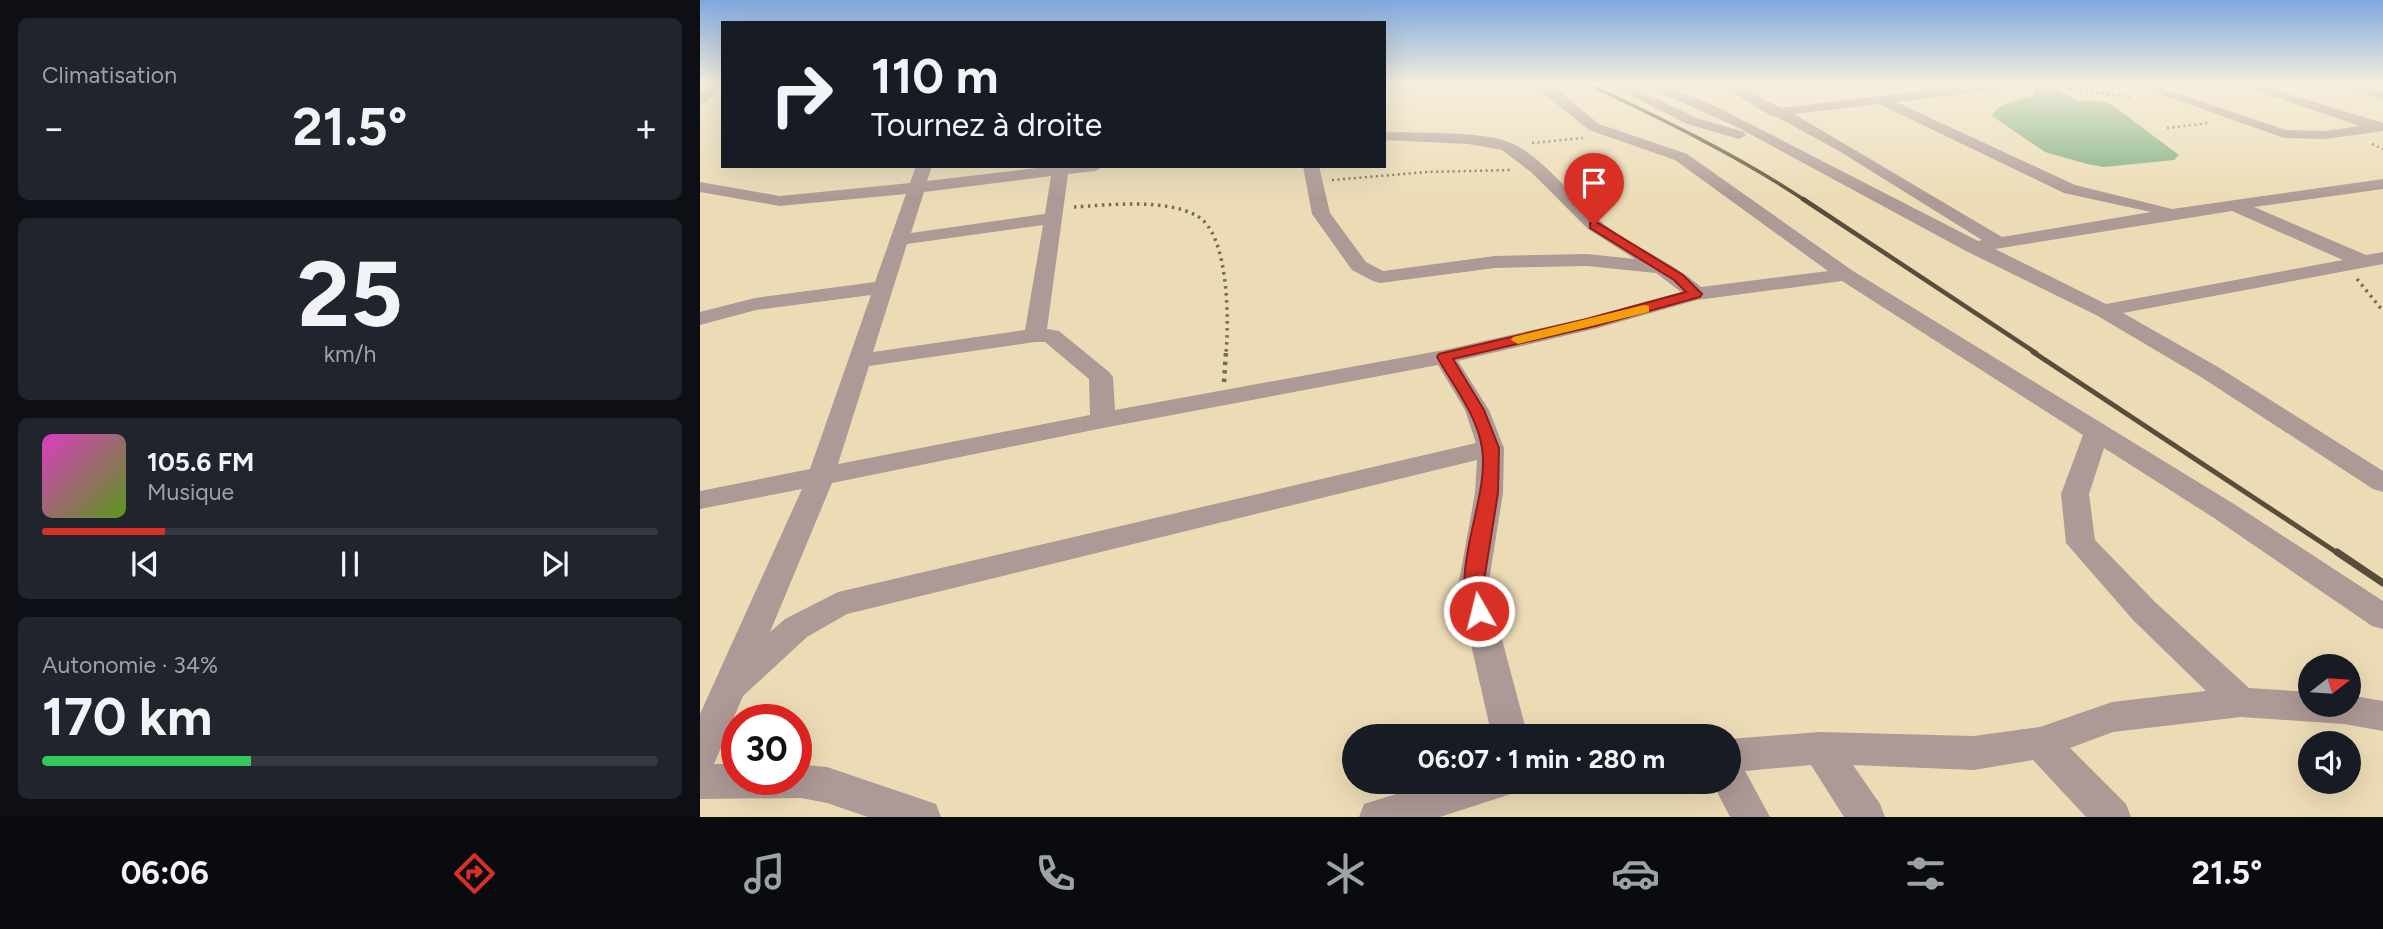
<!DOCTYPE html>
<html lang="fr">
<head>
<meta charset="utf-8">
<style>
	body { margin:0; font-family:Figtree,sans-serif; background:#20242c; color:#f1f3f6; height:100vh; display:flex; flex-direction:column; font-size:26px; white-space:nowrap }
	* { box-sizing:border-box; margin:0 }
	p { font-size:23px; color:#9ea1a6 }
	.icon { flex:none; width:38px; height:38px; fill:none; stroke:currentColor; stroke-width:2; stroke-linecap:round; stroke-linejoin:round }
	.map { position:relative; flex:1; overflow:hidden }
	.sheet { display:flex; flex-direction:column; gap:18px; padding:18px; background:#0d0f14; width:700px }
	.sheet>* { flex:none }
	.hud { position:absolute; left:21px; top:21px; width:665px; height:147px; border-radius:0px; box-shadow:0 7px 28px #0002; background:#171b24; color:#f1f3f6; overflow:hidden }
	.needle { width:46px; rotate:73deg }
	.buttons { position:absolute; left:1598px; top:654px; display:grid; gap:14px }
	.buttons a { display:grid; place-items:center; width:63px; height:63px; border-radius:50%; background:#171b24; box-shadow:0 7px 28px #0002; font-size:35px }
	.speed { position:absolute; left:21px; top:704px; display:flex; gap:14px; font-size:35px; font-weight:700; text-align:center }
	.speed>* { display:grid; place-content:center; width:91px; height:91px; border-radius:50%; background:#171b24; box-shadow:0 7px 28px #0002; line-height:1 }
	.speed .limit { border:10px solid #d22; background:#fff; color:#111 }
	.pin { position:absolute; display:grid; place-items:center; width:60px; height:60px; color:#fff; margin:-72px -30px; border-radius:50% 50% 50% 0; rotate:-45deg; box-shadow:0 0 7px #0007 }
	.pin .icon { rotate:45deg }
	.me { position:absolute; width:77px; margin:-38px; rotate:352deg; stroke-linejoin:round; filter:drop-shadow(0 0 5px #0008) }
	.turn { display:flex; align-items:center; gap:24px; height:147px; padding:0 35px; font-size:32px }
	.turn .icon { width:91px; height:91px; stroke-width:2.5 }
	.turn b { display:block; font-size:49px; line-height:60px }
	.big { font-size:52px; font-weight:700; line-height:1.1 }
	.sheet .card { flex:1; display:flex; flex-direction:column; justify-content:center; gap:10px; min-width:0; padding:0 24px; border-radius:10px; background:#20242c }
	.sheet .dial { align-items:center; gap:0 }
	.dial b { font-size:91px; line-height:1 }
	.song { display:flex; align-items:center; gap:21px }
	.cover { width:84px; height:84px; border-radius:10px; background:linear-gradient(135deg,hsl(310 70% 55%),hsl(90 70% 35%)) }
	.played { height:7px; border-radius:4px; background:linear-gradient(90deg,#d93025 20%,#363941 20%) }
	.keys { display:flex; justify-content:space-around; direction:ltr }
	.heat { display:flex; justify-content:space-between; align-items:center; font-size:38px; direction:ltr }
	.charge { height:10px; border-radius:5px; background:linear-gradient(90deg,#34c759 34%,#363941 0) }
	.trip { position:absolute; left:642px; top:724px; width:399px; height:70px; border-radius:35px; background:#171b24; box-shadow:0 7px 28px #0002; font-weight:700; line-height:70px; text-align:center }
	.menu { display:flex; height:112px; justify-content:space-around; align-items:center; background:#090b0e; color:#9ea1a6 }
	.menu .icon { width:49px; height:49px }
	.menu .active { color:#d93025 }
	.menu b { font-size:32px; color:#f1f3f6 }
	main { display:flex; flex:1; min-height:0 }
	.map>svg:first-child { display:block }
	.forest { fill:#77ac7d }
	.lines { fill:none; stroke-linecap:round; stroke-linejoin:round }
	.path-far2 { stroke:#766b54; stroke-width:2.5; stroke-dasharray:2 3.5; stroke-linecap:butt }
	.path-far1 { stroke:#766b54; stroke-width:3.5; stroke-dasharray:2.5 4.5; stroke-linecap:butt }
	.path { stroke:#766b54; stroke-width:4.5; stroke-dasharray:3.5 5; stroke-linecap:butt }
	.street { fill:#ad9996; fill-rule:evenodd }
	.rail-far3 { stroke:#584e3b; stroke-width:3.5 }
	.rail-far2 { stroke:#584e3b; stroke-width:4.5 }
	.rail-far1 { stroke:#584e3b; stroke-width:5 }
	.rail { stroke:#584e3b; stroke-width:7 }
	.route { fill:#d93025; stroke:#8d1f18; stroke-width:2 }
	.slow { fill:#f59e0b }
</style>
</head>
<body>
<main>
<section class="sheet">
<div class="card"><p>Climatisation</p>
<div class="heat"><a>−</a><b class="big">21.5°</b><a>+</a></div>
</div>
<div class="card dial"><b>25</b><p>km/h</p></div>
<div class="card">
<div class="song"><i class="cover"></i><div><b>105.6 FM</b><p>Musique</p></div></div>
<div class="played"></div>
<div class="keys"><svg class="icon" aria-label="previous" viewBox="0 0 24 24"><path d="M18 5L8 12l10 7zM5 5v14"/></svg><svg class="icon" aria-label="pause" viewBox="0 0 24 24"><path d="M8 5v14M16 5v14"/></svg><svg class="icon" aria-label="next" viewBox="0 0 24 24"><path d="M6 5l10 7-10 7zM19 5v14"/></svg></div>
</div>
<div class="card"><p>Autonomie · 34%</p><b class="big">170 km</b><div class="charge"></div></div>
</section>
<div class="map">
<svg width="1683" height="817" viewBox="0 0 1683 817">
	<rect width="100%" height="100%" fill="#ecdcb6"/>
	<path class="forest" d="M1335,86L1355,89L1378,101H1401L1412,105L1479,155L1474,160L1404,167L1387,164L1345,152L1292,116C1298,101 1321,101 1335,94Z"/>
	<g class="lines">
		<path class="path-far2" d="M1331,84L1431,97
			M1467,128L1508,123
			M832,143L883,138
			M1672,144L1683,149
			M632,180L727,172L812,170"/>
		<path class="path-far1" d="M374,207C408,205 466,198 497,216C529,233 529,321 526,353
			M1657,279L1683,311"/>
		<path class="path" d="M524,382L526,352"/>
		<path class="street" d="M9,84L23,85L5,103L0,104V93Z
			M832,84L851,85L899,124L987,154L1153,271L1534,504L1683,601V629L1672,626L1514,518L1404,448L1389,494L1395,540L1455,602L1549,688L1610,692V705H1648V695L1683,701V731L1644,724L1541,717L1413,732L1370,748L1426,804L1431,817H1386L1333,760L1274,770L1153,765L1180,804L1185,817H1144L1111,765L1045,771L1070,817H1030L1012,782H1029V739L1120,732L1274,736L1340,727L1412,702L1506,691L1433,620L1366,543L1361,494L1383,435L1142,281L997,300L898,328L758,361L789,410L804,448L803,493L788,587L828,737H792L758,587L775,493L777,460L147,614L107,637L43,696L14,764H37V779H96V764L127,767L236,804L241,817H168L127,803L101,798L0,799V714L102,489L0,509V491L110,469L171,295L56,310L0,325V312L55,298L175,282L206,194L80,206L0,192V182L80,196L210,183L216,166H232L227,181L353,166H404L396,171L368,174L347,329L359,331L409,372L413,377L415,410L744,350L886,318L981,292L956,273L887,266L795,268L680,283L673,281L652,270L612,214L603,166H619L630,213L666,262L683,271L795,256L887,254L935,259L888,229L831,172L802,150L768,144L684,140V132C715,133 785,131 811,143C841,155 873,198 899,220C930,246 970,260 1001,287L1128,271L975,160L889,130ZM351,176L345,214L211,233L224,192ZM343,225L325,330L173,352L207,244ZM335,342H345L389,379L390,415L138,464L169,366ZM738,365L765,410L776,443L138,592L85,619L70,632L132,483L403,428Z
			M908,84H925L997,118L1044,132L1046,135L1039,139L987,124Z
			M941,84H960L1017,107L1278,241L1282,240L1139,151L1077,117L1071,116L1019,84H1035L1081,108L1280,84H1320L1314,88L1196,102L1375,185L1472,209L1683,179V189L1554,207L1666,255L1683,252V264L1423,313L1518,367L1683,471V492L1673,489L1501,377L1396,315L1266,251L1039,128ZM1179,104L1364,193L1451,212L1302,237L1094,114ZM1532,211L1643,260L1406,304L1295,249Z
			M1432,84H1451L1585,130L1625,131L1660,126L1536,84H1556L1683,123V131L1625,139L1584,138Z
			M1633,84H1654L1683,92V100Z
			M735,782H817L811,794L740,817H659L664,804Z"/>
		<path class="rail-far3" d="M888,84C962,119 1037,155 1106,201"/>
		<path class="rail-far2" d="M1103,199L1336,353"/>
		<path class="rail-far1" d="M1333,352L1639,554"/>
		<path class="rail" d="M1637,552L1683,583"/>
	</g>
	<linearGradient id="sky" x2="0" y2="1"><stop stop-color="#7ea8de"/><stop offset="0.42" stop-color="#f6efde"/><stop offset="1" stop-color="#f6efde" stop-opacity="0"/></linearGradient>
	<rect width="1683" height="199" fill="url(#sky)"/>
	<path class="route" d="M890,223H898L983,275L1002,294L1000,297L895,326L753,359L784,410L799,448L798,493L783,587L789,611L786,616L779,619L772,616C748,571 790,499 782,448C777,415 753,385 737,357L739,354L887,319L986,292L974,280L890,228Z"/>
	<path class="slow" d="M944,305L949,306V312L818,344L811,340L813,337Z"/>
</svg>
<div class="buttons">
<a><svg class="needle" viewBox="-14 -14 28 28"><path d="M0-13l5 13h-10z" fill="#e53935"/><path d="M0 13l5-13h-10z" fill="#9ea1a6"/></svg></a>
<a><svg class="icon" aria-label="sound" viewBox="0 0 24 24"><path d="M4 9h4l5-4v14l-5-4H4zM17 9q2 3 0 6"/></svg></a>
</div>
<div class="speed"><div class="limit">30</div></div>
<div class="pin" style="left:894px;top:225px;background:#d93025"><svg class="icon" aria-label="arrive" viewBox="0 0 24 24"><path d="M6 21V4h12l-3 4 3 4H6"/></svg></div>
<svg class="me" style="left:779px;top:611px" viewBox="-20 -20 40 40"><circle r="17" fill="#d93025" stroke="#fff" stroke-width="3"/><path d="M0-11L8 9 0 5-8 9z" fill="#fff"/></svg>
<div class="trip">06:07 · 1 min · 280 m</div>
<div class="hud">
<div class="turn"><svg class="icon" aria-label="right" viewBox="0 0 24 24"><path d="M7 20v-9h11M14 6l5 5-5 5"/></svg><div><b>110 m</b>Tournez à droite</div></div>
</div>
</div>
</main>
<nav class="menu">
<b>06:06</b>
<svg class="icon active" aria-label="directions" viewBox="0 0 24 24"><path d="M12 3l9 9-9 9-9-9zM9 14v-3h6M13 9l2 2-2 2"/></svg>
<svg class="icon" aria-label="music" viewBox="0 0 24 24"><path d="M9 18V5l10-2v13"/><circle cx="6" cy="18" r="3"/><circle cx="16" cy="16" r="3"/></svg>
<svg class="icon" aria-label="phone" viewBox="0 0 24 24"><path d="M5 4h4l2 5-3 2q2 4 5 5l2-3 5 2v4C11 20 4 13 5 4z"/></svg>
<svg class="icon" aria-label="climate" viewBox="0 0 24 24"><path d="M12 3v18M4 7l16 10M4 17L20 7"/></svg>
<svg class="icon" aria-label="car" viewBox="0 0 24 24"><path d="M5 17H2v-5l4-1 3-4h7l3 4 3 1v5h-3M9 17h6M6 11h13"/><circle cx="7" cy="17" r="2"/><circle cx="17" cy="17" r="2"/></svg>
<svg class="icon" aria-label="filters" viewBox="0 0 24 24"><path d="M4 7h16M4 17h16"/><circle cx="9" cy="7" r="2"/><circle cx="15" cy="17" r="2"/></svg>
<b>21.5°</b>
</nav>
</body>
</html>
